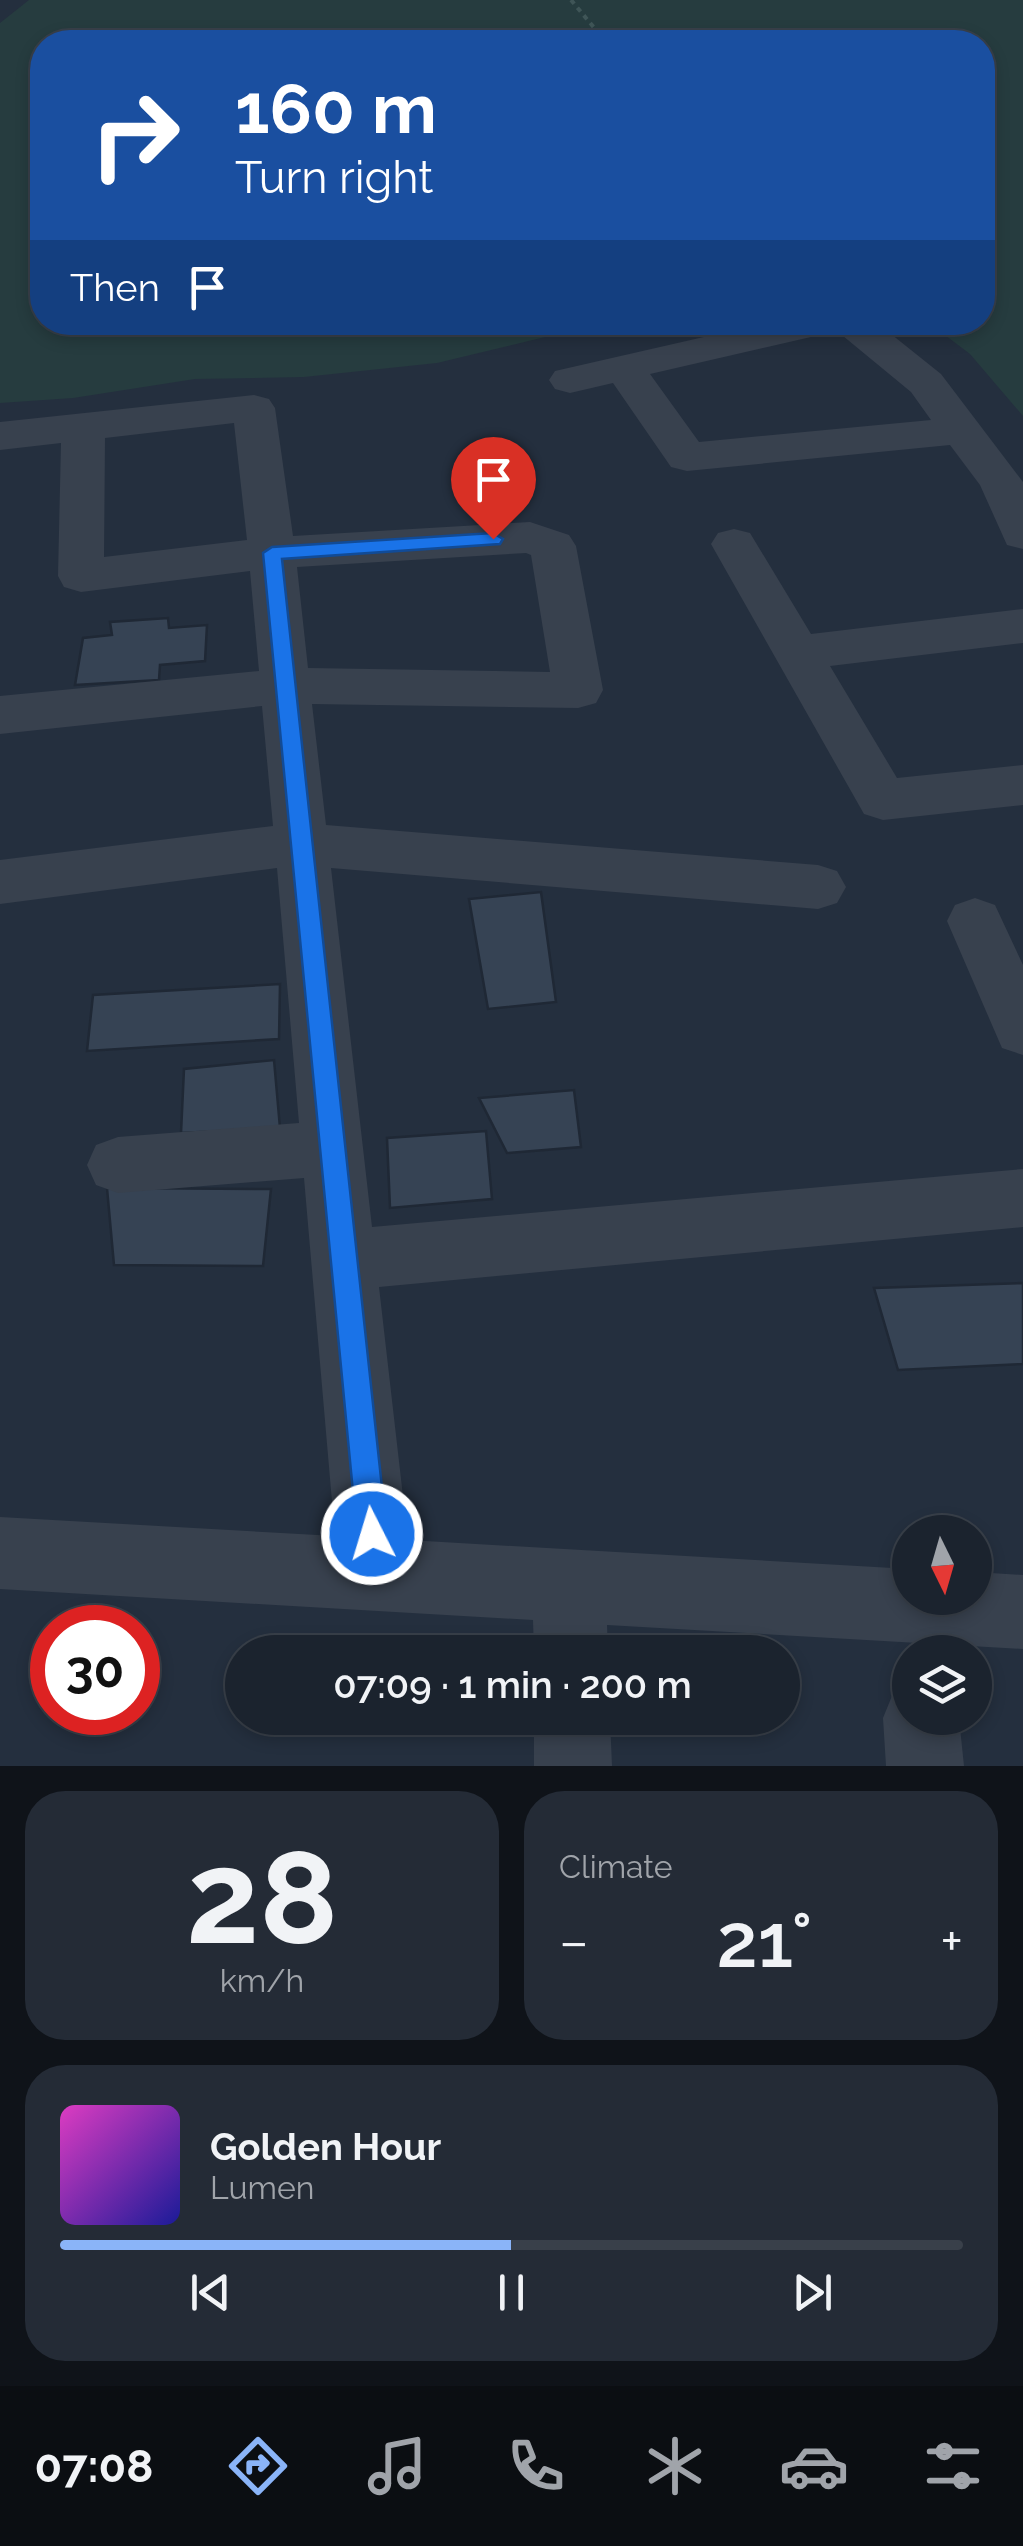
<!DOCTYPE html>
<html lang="en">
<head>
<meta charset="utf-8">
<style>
	body { margin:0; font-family:Raleway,sans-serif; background:#242b36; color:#f1f3f6; height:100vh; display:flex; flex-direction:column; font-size:38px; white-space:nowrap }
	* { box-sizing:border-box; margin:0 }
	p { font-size:32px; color:#a0a4aa }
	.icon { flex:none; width:55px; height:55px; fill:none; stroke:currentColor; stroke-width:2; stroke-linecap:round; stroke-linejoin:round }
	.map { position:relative; height:1766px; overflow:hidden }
	.side { display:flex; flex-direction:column; gap:25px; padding:25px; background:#0f1319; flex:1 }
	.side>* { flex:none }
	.banner { position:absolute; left:30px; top:30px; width:965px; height:305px; border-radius:40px; box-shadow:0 5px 15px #0003,0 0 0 2px #39404a; background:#1a4fa0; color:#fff; overflow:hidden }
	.needle { width:65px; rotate:175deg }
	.buttons { position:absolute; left:892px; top:1515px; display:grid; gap:20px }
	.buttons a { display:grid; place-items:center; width:100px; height:100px; border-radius:50%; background:#1b232e; box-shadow:0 5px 15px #0003,0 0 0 2px #39404a; font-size:50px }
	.speed { position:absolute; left:30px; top:1605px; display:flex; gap:20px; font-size:50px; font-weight:700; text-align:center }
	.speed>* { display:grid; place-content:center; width:130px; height:130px; border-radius:50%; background:#1b232e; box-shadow:0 5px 15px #0003,0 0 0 2px #39404a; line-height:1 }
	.speed .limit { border:15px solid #d22; background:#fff; color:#111 }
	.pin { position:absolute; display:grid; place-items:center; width:85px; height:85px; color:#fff; margin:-102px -42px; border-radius:50% 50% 50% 0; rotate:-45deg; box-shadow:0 0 10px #0007 }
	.pin .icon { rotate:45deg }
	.me { position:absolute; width:110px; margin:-55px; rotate:355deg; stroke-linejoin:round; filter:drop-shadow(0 0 8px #0008) }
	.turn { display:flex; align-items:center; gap:35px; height:210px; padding:0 40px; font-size:45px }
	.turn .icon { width:130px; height:130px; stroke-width:2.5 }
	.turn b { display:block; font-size:70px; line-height:85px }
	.then { display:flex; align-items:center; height:95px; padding:0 40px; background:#0003; gap:20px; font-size:38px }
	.big { font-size:75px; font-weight:600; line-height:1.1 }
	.side .widget { flex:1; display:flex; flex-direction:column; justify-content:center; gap:15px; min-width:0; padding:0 35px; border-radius:40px; background:#242b36 }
	.side .dial { align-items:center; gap:0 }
	.dial b { font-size:130px; line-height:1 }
	.song { display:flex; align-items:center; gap:30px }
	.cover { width:120px; height:120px; border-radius:15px; background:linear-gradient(135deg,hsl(310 70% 55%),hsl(240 70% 35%)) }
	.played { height:10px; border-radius:5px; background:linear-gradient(90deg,#8ab4f8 50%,#39404a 50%) }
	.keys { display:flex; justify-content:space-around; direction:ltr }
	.heat { display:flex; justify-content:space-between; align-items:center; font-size:55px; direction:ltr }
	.side .tiles { flex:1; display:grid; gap:25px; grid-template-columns:1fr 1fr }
	.widget:last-child { grid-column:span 2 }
	.trip { position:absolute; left:225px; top:1635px; width:575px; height:100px; border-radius:50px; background:#1b232e; box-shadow:0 5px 15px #0003,0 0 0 2px #39404a; font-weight:600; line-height:100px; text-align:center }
	.tabs { display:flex; height:160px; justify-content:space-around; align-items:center; background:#0b0e12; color:#a0a4aa }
	.tabs .icon { width:70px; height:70px }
	.tabs .active { color:#8ab4f8 }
	.tabs b { font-size:45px; color:#f1f3f6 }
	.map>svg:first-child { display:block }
	.green { fill:#263c3f }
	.building { fill:#364354; stroke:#1f2835; stroke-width:2.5 }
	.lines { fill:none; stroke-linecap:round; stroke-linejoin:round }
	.path { stroke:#3f5557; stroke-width:4; stroke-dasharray:5 5; stroke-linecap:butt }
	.street { fill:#38414e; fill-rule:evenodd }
	.route { fill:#1a73e8; stroke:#114b97; stroke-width:2.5 }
</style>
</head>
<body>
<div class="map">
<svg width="1023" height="1766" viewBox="0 0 1023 1766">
	<rect width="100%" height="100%" fill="#242f3e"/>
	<path class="green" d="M29,0H1023V416L970,354L929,323L982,322V42H42V322L603,323L437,363L304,377L195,379L73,398L0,403V23Z"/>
	<path class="building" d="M168,618L169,628L207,625L205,661L160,665L159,680L75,685L83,638L112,635L110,622Z
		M541,892L556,1002L488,1009L469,899Z
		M280,984L279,1039L87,1051L93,995Z
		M274,1060L280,1128L181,1133L184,1069Z
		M574,1090L581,1147L507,1153L479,1098Z
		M486,1131L492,1199L390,1208L387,1138Z
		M107,1188L271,1189L263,1266L114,1265Z
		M1023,1283V1364L898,1370L874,1288Z"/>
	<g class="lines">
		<path class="path" d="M571,0L606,42"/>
		<path class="street" d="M769,322H876L941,374L1023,482V549L1007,545L980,485L950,445L687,471L671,467L613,383L570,393L555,389L549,380L555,371ZM837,331L911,392L931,420L699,442L650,374Z
			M254,395L269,399L275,408L293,536L530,522L569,535L576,546L603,690L596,703L578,708L312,704L326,825L818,865L837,871L846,887L837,903L818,909L331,868L372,1227L1023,1169V1227L379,1287L408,1540L910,1569V1598H975V1572L1023,1575V1649L607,1625L608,1652H534L533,1620L0,1589V1517L335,1536L304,1178L118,1193L96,1185L87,1165L96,1145L118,1137L299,1123L277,868L0,904V860L273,826L262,706L0,734V696L259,671L250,571L81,592L64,587L58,576L61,443L0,450V422ZM234,423L247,540L104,557L105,438ZM526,553L531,555L550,672L308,668L297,567Z
			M734,529L750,533L811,634L1023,609V643L830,666L897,778L1023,765V805L883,820L864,814L711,544L718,533Z
			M975,898L995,905L1023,965V1055L1002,1048L947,921L955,905Z
			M910,1684V1718H959L964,1766H886L883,1718L894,1691Z
			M534,1718H610L612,1766H534Z"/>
	</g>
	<path class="route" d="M493,533L503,539L500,544L282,559L387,1534L382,1545L372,1549L361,1545L357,1534L263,553L272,547Z"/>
</svg>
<div class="buttons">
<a><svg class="needle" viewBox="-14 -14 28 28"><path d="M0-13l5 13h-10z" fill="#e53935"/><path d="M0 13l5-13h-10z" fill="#a0a4aa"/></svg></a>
<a><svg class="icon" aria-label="layers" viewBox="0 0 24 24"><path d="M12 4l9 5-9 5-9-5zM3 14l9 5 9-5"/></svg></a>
</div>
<div class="speed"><div class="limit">30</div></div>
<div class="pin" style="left:493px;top:539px;background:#d93025"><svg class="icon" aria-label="arrive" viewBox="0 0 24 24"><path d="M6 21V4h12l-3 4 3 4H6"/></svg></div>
<svg class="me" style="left:372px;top:1534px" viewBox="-20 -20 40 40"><circle r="17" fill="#1a73e8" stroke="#fff" stroke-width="3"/><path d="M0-11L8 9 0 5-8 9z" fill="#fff"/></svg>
<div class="trip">07:09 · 1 min · 200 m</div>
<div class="banner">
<div class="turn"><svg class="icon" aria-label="right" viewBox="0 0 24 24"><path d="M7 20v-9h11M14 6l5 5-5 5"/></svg><div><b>160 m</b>Turn right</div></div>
<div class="then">Then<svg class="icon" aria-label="arrive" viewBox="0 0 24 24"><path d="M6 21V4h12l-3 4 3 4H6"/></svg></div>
</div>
</div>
<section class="side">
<div class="tiles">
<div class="widget dial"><b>28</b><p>km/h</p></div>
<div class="widget"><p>Climate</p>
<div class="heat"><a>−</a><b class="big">21°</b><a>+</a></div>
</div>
<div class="widget">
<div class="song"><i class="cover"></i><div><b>Golden Hour</b><p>Lumen</p></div></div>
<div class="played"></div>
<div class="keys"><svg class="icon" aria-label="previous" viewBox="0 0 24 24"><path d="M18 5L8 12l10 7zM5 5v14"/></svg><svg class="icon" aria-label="pause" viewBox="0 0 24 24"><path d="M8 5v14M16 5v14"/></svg><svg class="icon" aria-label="next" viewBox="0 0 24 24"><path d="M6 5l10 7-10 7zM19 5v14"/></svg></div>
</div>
</div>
</section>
<nav class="tabs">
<b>07:08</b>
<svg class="icon active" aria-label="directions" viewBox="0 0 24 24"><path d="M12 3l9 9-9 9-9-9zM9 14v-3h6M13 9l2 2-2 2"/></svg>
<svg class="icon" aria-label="music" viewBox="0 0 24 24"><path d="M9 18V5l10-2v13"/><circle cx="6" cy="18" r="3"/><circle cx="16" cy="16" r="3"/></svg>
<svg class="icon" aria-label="phone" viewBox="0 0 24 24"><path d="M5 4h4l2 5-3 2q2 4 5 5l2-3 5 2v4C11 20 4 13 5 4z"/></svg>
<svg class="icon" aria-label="climate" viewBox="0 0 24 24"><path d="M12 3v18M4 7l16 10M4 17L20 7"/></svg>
<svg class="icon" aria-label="car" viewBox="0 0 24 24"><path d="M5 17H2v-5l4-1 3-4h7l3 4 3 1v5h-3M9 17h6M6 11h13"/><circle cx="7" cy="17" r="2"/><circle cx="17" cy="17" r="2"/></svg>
<svg class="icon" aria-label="filters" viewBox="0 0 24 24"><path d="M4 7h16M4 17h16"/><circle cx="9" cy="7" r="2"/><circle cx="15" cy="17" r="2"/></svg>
</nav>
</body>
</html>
